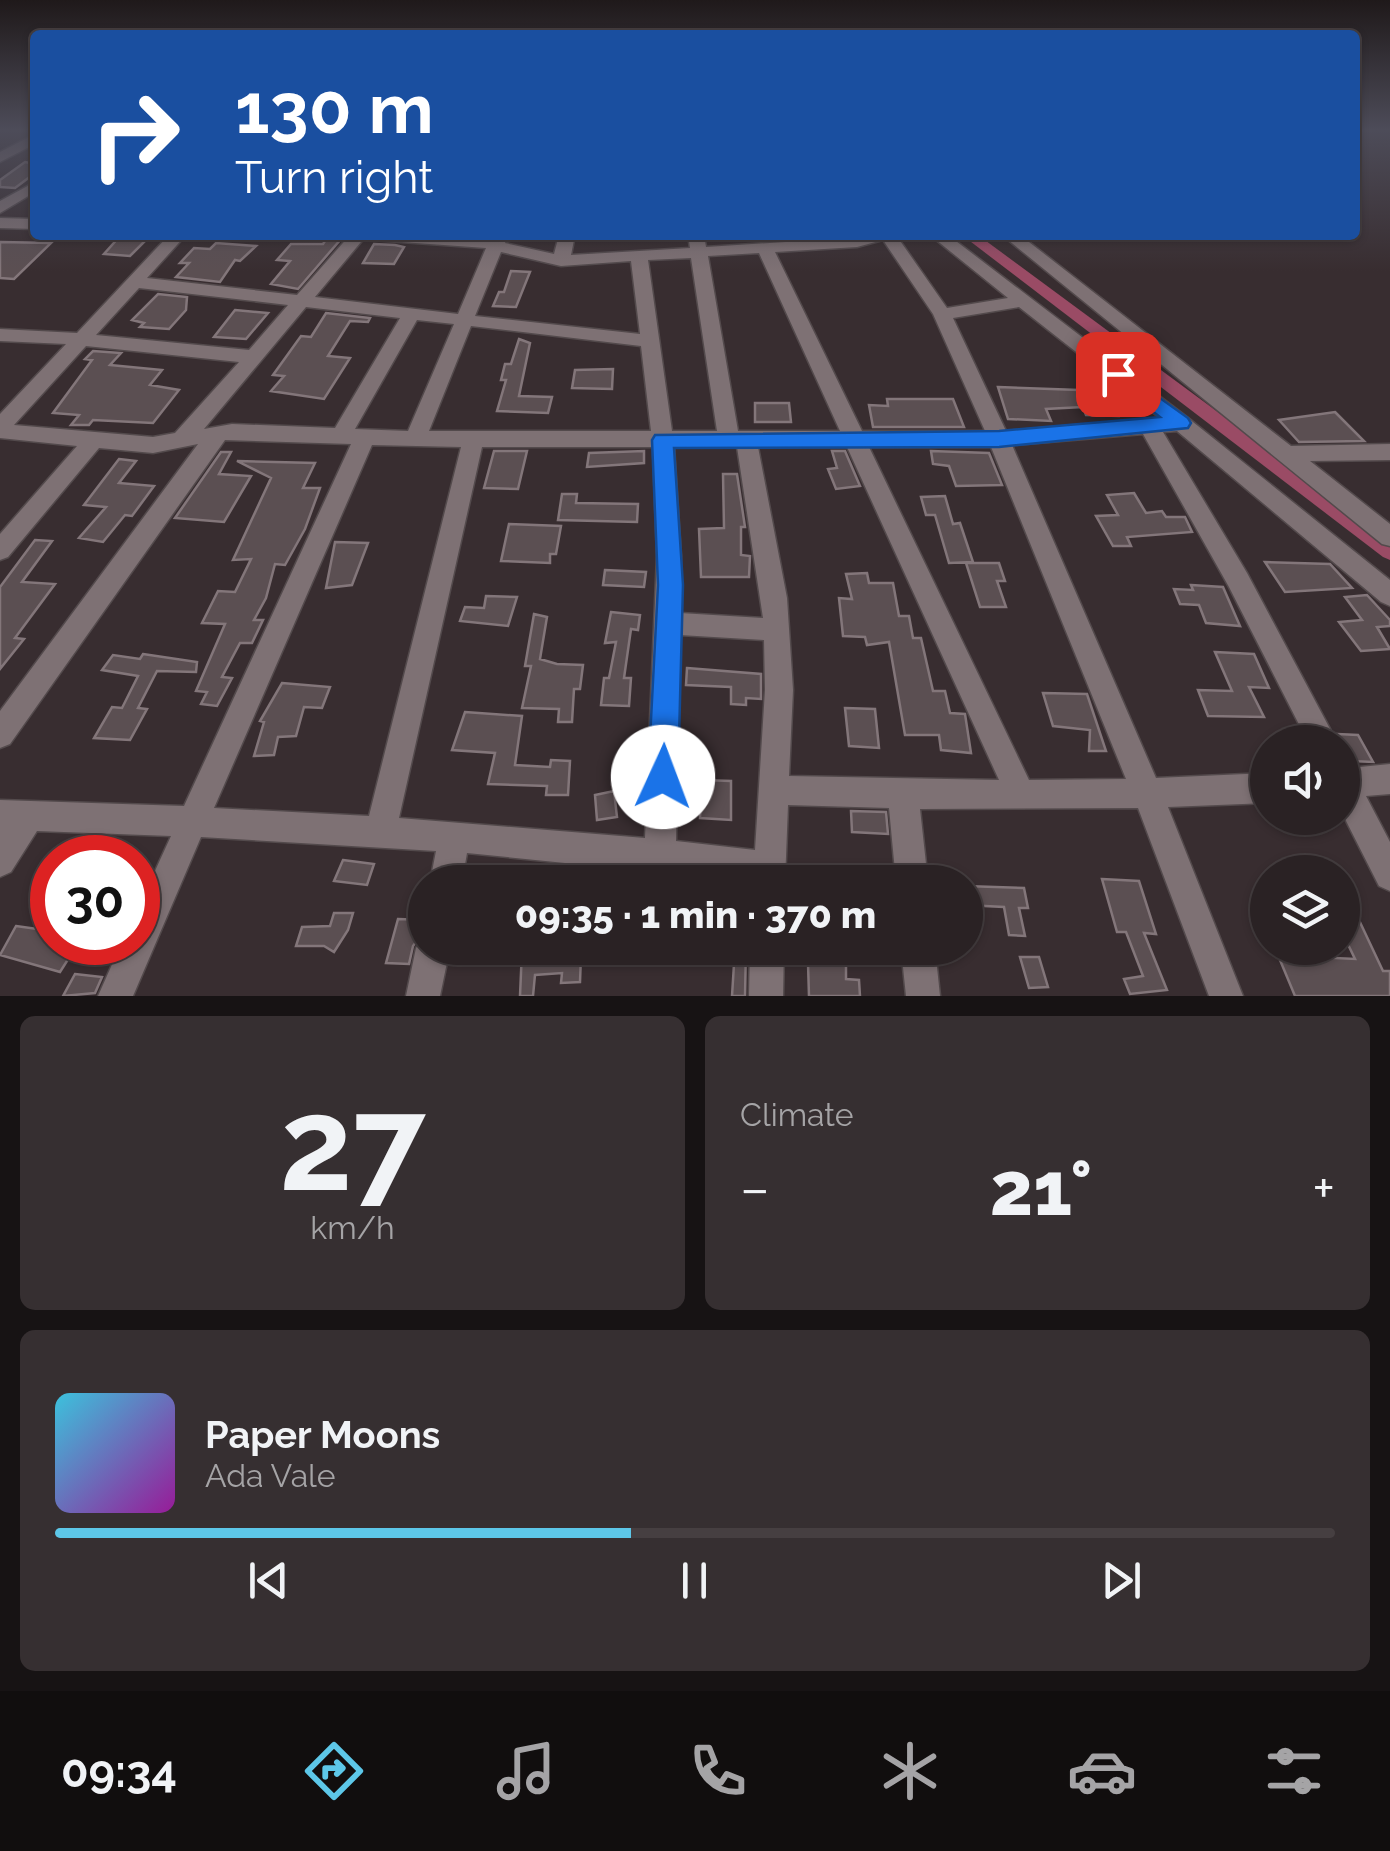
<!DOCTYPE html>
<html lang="en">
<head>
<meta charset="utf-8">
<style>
	body { margin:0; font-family:Raleway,sans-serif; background:#362f31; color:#f1f3f6; height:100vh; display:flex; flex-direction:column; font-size:38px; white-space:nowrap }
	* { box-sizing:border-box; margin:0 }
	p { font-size:32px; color:#a5a4a6 }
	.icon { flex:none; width:55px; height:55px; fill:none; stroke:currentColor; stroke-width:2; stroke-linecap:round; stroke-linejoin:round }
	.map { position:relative; height:996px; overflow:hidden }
	.panel { display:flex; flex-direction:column; gap:20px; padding:20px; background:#171314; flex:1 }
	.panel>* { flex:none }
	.guide { position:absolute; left:30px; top:30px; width:1330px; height:210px; border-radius:10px; box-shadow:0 2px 8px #0004,0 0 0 2px #463f41; background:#1a4fa0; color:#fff; overflow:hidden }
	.controls { position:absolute; left:1250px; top:725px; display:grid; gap:20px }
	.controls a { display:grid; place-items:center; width:110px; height:110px; border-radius:50%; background:#2a2224; box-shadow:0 2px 8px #0004,0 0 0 2px #463f41; font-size:50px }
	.speed { position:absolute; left:30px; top:835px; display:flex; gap:20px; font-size:50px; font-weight:700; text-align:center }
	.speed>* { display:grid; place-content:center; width:130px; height:130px; border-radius:50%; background:#2a2224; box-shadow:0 2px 8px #0004,0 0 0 2px #463f41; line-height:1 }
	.speed .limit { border:15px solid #d22; background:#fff; color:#111 }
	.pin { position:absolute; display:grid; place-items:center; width:85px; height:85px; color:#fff; margin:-42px; border-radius:20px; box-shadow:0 5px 15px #0006 }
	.me { position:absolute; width:110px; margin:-55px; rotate:2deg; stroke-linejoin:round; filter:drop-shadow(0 0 8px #0008) }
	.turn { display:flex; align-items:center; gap:35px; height:210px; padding:0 40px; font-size:45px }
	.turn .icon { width:130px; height:130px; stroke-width:2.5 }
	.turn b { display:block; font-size:70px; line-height:85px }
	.big { font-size:75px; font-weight:800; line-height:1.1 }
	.panel .widget { flex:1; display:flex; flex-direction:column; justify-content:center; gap:15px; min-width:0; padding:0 35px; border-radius:15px; background:#362f31 }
	.panel .dial { align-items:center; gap:0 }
	.dial b { font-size:130px; line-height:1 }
	.song { display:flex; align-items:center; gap:30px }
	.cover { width:120px; height:120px; border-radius:15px; background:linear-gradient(135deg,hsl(190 70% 55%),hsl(300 70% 35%)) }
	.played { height:10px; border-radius:5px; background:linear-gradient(90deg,#5dc7e8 45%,#463f41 45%) }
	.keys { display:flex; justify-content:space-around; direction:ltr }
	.heat { display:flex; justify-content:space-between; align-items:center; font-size:55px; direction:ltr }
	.panel .tiles { flex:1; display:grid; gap:20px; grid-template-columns:1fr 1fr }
	.widget:last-child { grid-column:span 2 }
	.trip { position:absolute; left:408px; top:865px; width:575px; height:100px; border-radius:50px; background:#2a2224; box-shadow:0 2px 8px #0004,0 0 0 2px #463f41; font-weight:800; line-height:100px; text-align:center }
	.tab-bar { display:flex; height:160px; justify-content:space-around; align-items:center; background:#110e0e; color:#a5a4a6 }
	.tab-bar .icon { width:70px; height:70px }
	.tab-bar .current { color:#5dc7e8 }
	.tab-bar b { font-size:45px; color:#f1f3f6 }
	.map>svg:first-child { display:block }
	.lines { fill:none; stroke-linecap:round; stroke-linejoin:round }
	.canal { fill:#9a4b65; fill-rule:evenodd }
	.building { fill:#5b4f52; stroke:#83767a; stroke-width:2.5 }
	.street-casing { stroke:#534a4c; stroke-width:3 }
	.street { fill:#7e7174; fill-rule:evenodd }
	.route { fill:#1a73e8; stroke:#114b97; stroke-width:2.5 }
</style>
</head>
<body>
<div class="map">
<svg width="1390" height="996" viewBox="0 0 1390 996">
	<rect width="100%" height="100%" fill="#382d30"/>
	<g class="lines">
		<path class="canal" d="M962,235H978L1390,539V560L1383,557Z"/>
	</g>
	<path class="building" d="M25,162L35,164V173L15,188L0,187V180Z
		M121,235H151L130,256L104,254Z
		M327,238L341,239L298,289L271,284L290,261L277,260L291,244H323Z
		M0,242L51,243L14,279L0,278Z
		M216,243L256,246L240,261L235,260L220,282L176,277L189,263H180L194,248L210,249Z
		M374,244L395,245L404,247L394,264L363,263Z
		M511,271L530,272L516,307L493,306L499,292H504Z
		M158,294L187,297L186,310L169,329L140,327L144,323L132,320Z
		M235,310L268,313L246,339L214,337Z
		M326,313L370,318L368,322L350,321L328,356L350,358L324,399L271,391L284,376L273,375L301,336L311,337Z
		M519,339L530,343L519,396L552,397L548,413L497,411L506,380H501L505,364H511Z
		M93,351L121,353L110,365L162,370L150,385L179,390L153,423L93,420L89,425H71L79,415L53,413L92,360L85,359Z
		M613,369L612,389L572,388L575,370Z
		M998,387L1107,391L1118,416L1086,415L1083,407L1046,409L1051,421L1008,419Z
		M887,399H953L964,427H873L869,405L888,406Z
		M755,403H789L791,422H755Z
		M1335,412L1364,441L1299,442L1279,420Z
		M494,451H527L518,489L484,488Z
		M644,451V463L587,467L589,453Z
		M832,451H845L860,486L836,489L828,469L837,468Z
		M931,451L989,453L1002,485L956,486L949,466L933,464Z
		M221,452H231L219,474L251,476L224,522L175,518Z
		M119,459L136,461L119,483L154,486L132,516L125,515L103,542L79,538L106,507L84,505Z
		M237,461L315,463L303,488H320L305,529L285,565L275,564L266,598L254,620H263L252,643H240L222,677L232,678L217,706L201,704L207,692L196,691L225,624L202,623L218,591L235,592L251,559L233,560L271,478Z
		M723,474H737L745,527H741V555L750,556L749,577H701L699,529L724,528Z
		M1134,493L1146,513L1162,511L1166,517H1185L1192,532L1127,537L1131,546H1113L1096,516L1118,515L1107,495Z
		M562,494H577L576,503L638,504L637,522L558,520Z
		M945,496L953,524L960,523L973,562L949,563L935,515H926L921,497Z
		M509,524L561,526L556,554H550V563L501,561Z
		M35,540L52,541L22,582L55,584L15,638L24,639L0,669V587Z
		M335,542L368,543L352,585L326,588Z
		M1265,562L1330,564L1352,588L1285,592Z
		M966,563H999L1005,581H997L1006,607H980Z
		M605,570L646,572L644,587L603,585Z
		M867,573L869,583H893L899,616H909L913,638H921L933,691H945L950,713L965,714L971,753L941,750L939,735H905L889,642L867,645L865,637L843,636L839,598L852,599L846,574Z
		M1191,585L1223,587L1240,626L1206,623L1199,605L1180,604L1174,589L1193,590Z
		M1367,595L1390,620V626L1377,627L1390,649L1361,651L1339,622L1362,620L1345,597Z
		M486,596L517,597L508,626L460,621L465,607L484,608Z
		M611,612L640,615L638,630L631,629L624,678H631L629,706L601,705L604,678H609L616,642L605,643Z
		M534,614L547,617L540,659L557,664L583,665L580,689H574L572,722H558L559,709L522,708L531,666H525Z
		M1215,652L1254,654L1269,688L1249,687L1264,717L1208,716L1198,690L1232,691Z
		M143,654L197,662L196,672L157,671L138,708L147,709L130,740L94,738L112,707L122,708L138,676L102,670L113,655L140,659Z
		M687,668L761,674V699L746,698V705L731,704V687L686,685Z
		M282,683L330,687L322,708L304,707L296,736L278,737L274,755L254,756L264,722L260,721Z
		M1043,693L1087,694L1106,751H1089L1090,730L1053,726Z
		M845,708L875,709L879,748L849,746Z
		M465,712L522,716L515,765L550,767L551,760L570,761L568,795H546L547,786L488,784L495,753L452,750Z
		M1337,734L1358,735L1373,762L1351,761Z
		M702,780L731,781V820L700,818Z
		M614,791L617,817L597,820L595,795Z
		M851,811L886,812L888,834L852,832Z
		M343,860L374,864L367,885L334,881Z
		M1102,879L1139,881L1156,934L1144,933L1167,990L1130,994L1124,979L1143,976L1126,932H1117Z
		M965,886L1024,888L1028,908H1019L1025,936L1009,935L1004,907L965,905Z
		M334,913H353L348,930L334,952L324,946H296L302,927L330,926Z
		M1342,918H1358L1383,971H1390V996H1295L1275,948H1311L1315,957L1355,959L1342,932Z
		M398,919L425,920V930L413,946L409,964L386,963Z
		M16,926L52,931V944L74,950L60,972L0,955Z
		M556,948V957L581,956L580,982L561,983L562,973L535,975L533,996H520L522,950Z
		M735,948H746L745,996H732Z
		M803,948H846V979L859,980L860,996H809L808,963H802Z
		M1020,957H1039L1048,987L1029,988Z
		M75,974L102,977L95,993L63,996Z"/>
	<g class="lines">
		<defs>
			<path id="street" d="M35,134V144L0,162V152Z
				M35,182V192L0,213V201Z
				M0,218L35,219V229L0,228Z
				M169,235H186L147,278L297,295L350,235L490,239L492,235H508L505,243L554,254L559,235H575L571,255L690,248L688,235H704L706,247L896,235L947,308L1008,298L930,235H948L1188,418L1390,580V606L1381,602L1177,431L1163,432L1247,573L1337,742H1308L1229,587L1143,434L1012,445L1156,778L1268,773V803L1168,807L1243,996H1209L1138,808L920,809L928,882H896L889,808L788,805L785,882H753L467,853L462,882H430L436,851L201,837L133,996H98L122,942H138V908L171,836L37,831L11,872L0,877V800L184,806L351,444L225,440L10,744L0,748V711L198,444L153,453L99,448L8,557L0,560V534L77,446L0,438V414L66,344L0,341V329L77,333ZM366,236L373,240L486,248L458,314L315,297ZM883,240L933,314L985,431H862L775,252L857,247ZM501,252L561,266L631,261L640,334L475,316ZM759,253L840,431H738L708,256ZM691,258L717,431H672L648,260ZM139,288L288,305L249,350L96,335ZM306,307L400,318L335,428L232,424L204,429ZM1019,307L1160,418L1006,431L953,318ZM417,320L454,324L408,431L355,429ZM471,326L641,346L651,431H429ZM86,346L239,362L175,433L153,437L14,425ZM372,445L461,447L369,816L214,808ZM482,447H653L657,556L645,838L399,818ZM674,447H737L763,618L680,613L681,556ZM758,447H847L999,780L789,776L793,690L787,598ZM869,447H991L1126,779L1029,780ZM680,635L764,640L765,690L755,850L676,841Z
				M1002,235H1020L1291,446L1390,444V460L1310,461L1390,524V546L1382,544Z
				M1390,764V794L1366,796L1390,842V891L1379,886L1342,813V765L1350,768Z
				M425,934V948H450L440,996H406L416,948Z
				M750,948H784L783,996H749Z
				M901,948H935L940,996H906Z"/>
		</defs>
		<use href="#street" class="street-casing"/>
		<use href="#street" class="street"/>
	</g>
	<linearGradient id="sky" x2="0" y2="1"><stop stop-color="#1f191a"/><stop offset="0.48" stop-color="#4d4c59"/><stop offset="1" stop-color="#4d4c59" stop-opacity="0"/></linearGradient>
	<rect width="1390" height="271" fill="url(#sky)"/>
	<path class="route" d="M1118,368L1188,418L1191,423L1188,428L999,447L674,448L683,585L678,777L674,788L663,792L653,788L648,777L658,585L652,440L655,435L999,431L1160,417L1111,379L1108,374Z"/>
</svg>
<div class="controls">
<a><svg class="icon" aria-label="sound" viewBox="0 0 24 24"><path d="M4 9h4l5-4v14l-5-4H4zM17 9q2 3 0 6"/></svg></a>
<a><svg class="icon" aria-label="layers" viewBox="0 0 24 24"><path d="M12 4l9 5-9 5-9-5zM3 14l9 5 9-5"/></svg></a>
</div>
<div class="speed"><div class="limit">30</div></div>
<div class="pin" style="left:1118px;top:374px;background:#d93025"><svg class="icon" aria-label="arrive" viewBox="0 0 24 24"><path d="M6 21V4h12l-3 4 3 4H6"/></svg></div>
<svg class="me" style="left:663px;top:777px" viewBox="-20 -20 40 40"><circle r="19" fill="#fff"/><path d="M0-13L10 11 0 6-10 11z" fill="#1a73e8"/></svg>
<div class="trip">09:35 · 1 min · 370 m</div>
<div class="guide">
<div class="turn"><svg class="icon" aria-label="right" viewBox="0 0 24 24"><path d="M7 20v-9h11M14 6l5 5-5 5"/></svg><div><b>130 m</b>Turn right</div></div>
</div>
</div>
<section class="panel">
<div class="tiles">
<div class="widget dial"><b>27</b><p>km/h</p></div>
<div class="widget"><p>Climate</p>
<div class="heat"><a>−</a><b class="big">21°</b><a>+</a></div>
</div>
<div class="widget">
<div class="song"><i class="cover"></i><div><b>Paper Moons</b><p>Ada Vale</p></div></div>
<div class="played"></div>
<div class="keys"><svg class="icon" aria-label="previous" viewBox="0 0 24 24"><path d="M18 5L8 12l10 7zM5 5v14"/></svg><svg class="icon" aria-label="pause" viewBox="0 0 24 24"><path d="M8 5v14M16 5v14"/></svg><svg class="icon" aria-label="next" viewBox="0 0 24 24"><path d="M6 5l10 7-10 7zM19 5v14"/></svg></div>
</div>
</div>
</section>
<nav class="tab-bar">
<b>09:34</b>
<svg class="icon current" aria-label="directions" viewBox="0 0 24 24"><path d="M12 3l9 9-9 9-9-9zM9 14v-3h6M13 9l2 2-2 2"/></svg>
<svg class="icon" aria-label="music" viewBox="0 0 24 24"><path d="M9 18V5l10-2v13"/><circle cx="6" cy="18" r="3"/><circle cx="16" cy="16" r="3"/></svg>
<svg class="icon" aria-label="phone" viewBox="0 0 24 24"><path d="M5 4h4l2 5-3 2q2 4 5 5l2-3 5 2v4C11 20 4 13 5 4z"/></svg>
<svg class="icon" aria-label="climate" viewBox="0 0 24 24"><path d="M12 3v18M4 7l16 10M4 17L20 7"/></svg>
<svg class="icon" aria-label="car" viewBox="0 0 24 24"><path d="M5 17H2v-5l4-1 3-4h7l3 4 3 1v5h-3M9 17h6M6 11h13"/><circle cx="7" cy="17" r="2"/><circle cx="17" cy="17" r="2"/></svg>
<svg class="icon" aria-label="filters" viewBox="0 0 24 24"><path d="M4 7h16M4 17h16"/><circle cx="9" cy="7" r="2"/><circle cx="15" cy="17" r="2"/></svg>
</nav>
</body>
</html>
